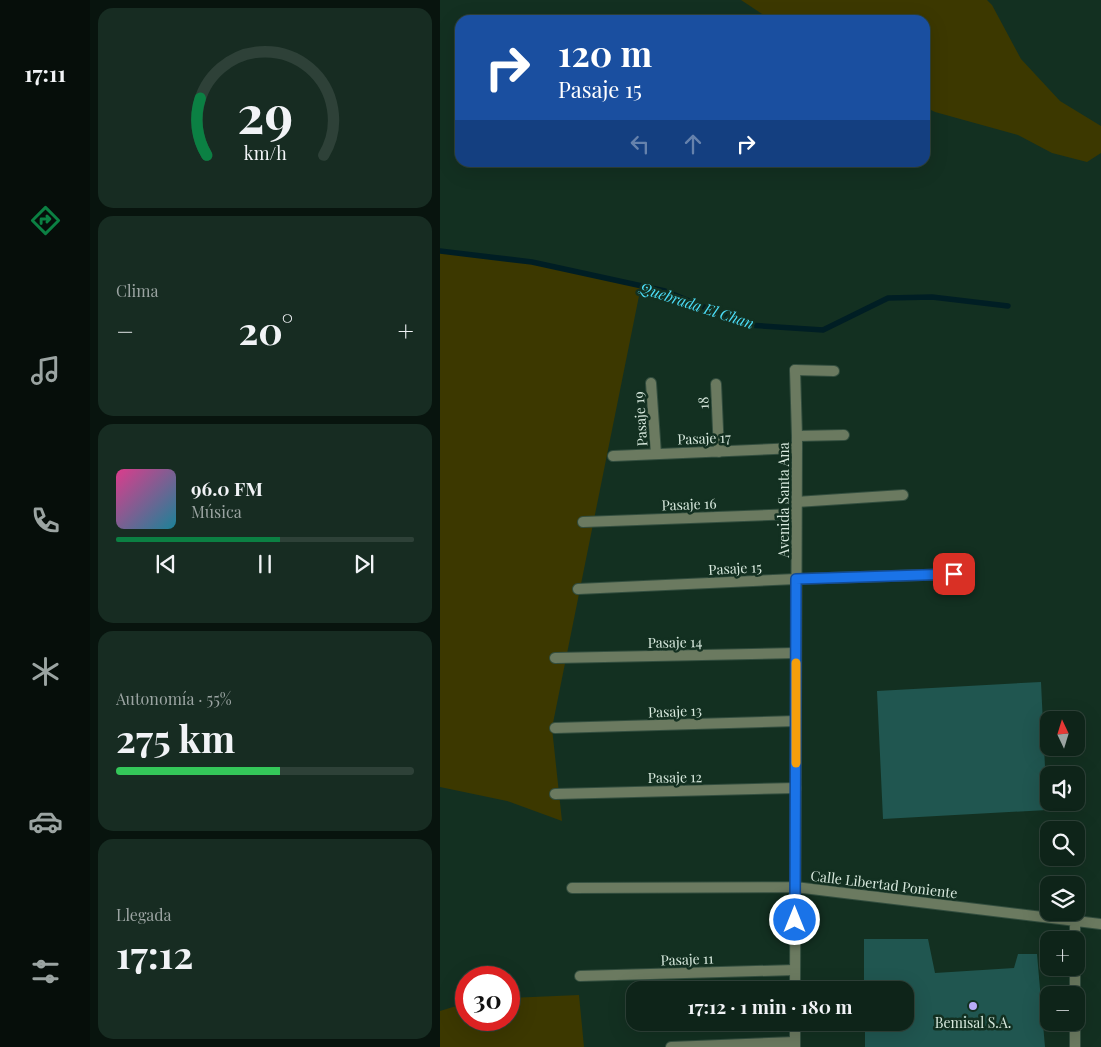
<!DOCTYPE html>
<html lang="es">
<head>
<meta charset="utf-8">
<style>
	body { margin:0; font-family:"Playfair Display",serif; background:#172c22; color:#f1f3f6; height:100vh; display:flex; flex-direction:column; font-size:19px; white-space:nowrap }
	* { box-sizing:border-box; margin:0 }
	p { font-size:16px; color:#9ba4a2 }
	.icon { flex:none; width:28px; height:28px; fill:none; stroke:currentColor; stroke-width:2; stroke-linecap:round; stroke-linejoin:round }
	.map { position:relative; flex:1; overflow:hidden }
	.details { display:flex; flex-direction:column; gap:8px; padding:8px; background:#08140e; width:350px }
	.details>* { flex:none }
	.hud { position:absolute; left:15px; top:15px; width:475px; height:152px; border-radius:15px; box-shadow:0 5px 20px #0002,0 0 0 1px #2e4138; background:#1a4fa0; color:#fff; overflow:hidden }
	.needle { width:32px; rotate:356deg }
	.buttons { position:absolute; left:600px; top:711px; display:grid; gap:10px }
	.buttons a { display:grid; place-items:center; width:45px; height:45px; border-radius:10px; background:#0e2419; box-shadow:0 5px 20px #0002,0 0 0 1px #2e4138; font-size:25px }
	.speed { position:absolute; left:15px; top:966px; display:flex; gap:10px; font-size:25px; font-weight:700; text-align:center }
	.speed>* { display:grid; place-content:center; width:65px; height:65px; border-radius:50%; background:#0e2419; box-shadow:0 5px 20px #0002,0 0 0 1px #2e4138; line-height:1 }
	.speed .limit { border:8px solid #d22; background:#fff; color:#111 }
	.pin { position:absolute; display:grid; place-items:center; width:42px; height:42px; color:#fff; margin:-21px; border-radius:10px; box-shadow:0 2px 8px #0006 }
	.me { position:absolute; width:55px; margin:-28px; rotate:0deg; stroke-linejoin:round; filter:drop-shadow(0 0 4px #0008) }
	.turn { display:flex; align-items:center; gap:18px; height:105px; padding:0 20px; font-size:22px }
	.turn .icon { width:65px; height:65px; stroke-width:2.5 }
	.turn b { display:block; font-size:35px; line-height:42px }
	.lanes { display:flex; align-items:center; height:48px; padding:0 20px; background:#0003; justify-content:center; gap:25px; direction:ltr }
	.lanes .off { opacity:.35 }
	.big { font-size:38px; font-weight:700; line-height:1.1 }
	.details .card { flex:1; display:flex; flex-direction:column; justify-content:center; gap:8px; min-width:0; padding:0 18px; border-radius:15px; background:#172c22 }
	.details .dial { align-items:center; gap:0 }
	.dial svg { height:130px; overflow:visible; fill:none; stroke:#2e4138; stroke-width:7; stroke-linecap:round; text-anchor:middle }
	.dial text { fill:#f1f3f6; stroke:none }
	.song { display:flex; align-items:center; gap:15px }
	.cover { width:60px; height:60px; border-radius:8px; background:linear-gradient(135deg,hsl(330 70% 55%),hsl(190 70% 35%)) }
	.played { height:5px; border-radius:2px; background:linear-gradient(90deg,#0b8043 55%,#2e4138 55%) }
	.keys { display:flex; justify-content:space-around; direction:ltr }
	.heat { display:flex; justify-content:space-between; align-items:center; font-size:28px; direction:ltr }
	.charge { height:8px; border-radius:4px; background:linear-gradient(90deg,#34c759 55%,#2e4138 0) }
	.trip { position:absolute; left:186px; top:981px; width:288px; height:50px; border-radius:15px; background:#0e2419; box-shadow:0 5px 20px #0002,0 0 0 1px #2e4138; font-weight:700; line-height:50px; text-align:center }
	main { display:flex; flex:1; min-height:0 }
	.tabs { display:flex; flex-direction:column; width:90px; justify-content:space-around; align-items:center; background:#060e0a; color:#9ba4a2 }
	.tabs .icon { width:35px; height:35px }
	.tabs .selected { color:#0b8043 }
	.tabs b { font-size:22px; color:#f1f3f6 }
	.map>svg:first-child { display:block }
	.green { fill:#3c3800 }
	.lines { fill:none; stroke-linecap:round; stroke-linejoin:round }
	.stream { stroke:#001e24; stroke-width:5.5 }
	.building { fill:#205650 }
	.pedestrian-casing { stroke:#334e3f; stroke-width:12 }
	.minor-casing { stroke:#334e3f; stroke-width:12 }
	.pedestrian { stroke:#6b7a60; stroke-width:10 }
	.minor { stroke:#6b7a60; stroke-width:10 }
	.route-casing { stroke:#114b97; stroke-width:12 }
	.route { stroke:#1a73e8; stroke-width:9 }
	.slow { stroke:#f59e0b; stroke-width:9 }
	.poi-dot { fill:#b9abf7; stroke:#133021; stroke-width:2 }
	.labels { text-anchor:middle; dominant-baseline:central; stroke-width:5; stroke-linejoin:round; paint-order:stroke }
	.street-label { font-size:14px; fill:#d8e9de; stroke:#133021 }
	.poi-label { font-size:14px; fill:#d8e9de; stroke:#133021 }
	.water-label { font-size:15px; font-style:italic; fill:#4cdef9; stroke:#133021 }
</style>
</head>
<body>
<main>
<nav class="tabs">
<b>17:11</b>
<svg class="icon selected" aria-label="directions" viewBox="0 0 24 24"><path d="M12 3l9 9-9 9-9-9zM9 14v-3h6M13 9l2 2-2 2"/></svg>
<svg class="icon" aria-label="music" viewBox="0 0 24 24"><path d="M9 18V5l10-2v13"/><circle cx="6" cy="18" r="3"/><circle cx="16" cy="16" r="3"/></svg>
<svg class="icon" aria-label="phone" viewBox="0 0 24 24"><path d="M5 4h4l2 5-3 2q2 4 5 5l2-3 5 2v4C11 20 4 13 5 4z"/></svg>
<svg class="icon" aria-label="climate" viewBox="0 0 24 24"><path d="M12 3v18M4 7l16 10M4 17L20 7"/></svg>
<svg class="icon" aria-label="car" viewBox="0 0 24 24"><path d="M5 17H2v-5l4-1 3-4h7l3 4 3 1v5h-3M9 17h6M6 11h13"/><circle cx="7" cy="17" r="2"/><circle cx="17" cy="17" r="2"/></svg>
<svg class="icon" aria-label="filters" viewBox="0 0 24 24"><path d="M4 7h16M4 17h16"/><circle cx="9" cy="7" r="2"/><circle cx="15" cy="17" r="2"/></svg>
</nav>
<section class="details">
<div class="card dial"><svg viewBox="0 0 100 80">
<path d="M14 69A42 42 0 1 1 86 69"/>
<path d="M14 69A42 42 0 0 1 10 34" stroke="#0b8043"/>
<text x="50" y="56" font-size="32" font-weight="700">29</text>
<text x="50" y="72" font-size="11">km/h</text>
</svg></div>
<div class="card"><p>Clima</p>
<div class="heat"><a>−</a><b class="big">20°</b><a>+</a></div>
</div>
<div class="card">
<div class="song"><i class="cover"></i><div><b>96.0 FM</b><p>Música</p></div></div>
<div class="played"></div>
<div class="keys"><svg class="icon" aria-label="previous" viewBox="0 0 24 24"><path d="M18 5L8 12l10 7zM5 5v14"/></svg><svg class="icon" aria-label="pause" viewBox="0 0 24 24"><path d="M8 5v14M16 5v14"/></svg><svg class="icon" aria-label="next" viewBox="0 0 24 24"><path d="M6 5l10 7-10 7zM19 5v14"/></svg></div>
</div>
<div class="card"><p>Autonomía · 55%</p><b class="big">275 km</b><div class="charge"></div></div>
<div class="card"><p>Llegada</p><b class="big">17:12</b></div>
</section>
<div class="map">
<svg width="661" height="1047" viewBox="0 0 661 1047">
	<rect width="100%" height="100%" fill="#133021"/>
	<path class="green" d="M301,0H547L552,5L581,59L620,101L661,126V153L647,162L612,153L578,135L495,112L485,107V20H331Z
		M0,251L92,262L201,286L112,728L122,821L67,801L0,787Z
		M139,995L144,1047H0V1011L26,1003V1020H69V998Z"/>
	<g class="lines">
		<path class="stream" d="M0,251L92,262L225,291L308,325L383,330L448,298L492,297L568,306"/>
	</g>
	<path class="building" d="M601,682L607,810L443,819L437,691Z
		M424,939H488L495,973L574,968L578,954H597L605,1047H425V1022H465V990H424Z"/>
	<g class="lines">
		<defs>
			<path id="pedestrian" d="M355,370L394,371
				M211,383L216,454
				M276,384L279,452
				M357,436L404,435
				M173,456L357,448
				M356,502L463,495
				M143,522L356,514
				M138,589L356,579
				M115,658L356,653
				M115,728L356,721
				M115,794L356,788
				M140,976L355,970
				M231,1047L355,1042"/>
			<path id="minor" d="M356,579L515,574
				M132,888L355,887L661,924
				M635,921V940
				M635,968V995
				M355,990L357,436L355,370
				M635,1022V1047
				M355,1047V1022"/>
		</defs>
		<use href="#pedestrian" class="pedestrian-casing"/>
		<use href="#minor" class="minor-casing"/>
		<use href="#pedestrian" class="pedestrian"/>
		<use href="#minor" class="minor"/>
	</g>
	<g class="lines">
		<defs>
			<path id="route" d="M355,920L356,579L514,574"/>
		</defs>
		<use href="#route" class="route-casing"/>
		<use href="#route" class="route"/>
		<path class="slow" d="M356,763V663"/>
	</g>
	<circle class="poi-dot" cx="533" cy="1006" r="5"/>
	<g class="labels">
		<g class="street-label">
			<text transform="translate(263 403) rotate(-92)">18</text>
			<text transform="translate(200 419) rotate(-94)">Pasaje 19</text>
			<text transform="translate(264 438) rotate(-2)">Pasaje 17</text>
			<text transform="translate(343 500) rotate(-90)">Avenida Santa Ana</text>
			<text transform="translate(249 504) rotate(-2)">Pasaje 16</text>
			<text transform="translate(295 568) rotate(-3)">Pasaje 15</text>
			<text transform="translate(235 642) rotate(-1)">Pasaje 14</text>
			<text transform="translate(235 711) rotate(-2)">Pasaje 13</text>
			<text transform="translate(235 777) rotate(-1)">Pasaje 12</text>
			<text transform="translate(444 884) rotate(7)">Calle Libertad Poniente</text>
			<text transform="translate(247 959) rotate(-2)">Pasaje 11</text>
		</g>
		<g class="poi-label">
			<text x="533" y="1022">Bemisal S.A.</text>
		</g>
		<g class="water-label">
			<text transform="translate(257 305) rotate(18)">Quebrada El Chan</text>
		</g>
	</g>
</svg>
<div class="buttons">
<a><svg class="needle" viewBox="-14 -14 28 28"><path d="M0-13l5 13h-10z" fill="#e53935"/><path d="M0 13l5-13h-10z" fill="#9ba4a2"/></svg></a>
<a><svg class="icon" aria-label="sound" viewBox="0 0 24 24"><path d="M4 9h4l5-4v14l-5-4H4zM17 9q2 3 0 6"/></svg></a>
<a><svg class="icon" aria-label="search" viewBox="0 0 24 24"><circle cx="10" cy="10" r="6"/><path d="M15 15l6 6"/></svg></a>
<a><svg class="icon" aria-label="layers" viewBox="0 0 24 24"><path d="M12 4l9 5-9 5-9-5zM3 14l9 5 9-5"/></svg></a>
<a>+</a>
<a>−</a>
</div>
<div class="speed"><div class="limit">30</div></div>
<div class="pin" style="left:514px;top:574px;background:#d93025"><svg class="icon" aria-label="arrive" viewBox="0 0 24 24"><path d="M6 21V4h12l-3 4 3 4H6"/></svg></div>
<svg class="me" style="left:355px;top:920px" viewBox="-20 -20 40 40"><circle r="17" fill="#1a73e8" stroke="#fff" stroke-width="3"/><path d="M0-11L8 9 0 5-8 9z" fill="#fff"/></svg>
<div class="trip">17:12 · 1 min · 180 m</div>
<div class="hud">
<div class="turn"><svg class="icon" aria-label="right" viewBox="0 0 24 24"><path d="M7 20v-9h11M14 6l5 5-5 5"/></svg><div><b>120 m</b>Pasaje 15</div></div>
<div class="lanes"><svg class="icon off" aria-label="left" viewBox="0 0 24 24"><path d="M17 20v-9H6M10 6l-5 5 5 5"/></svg><svg class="icon off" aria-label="ahead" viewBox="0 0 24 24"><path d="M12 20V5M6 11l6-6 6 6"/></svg><svg class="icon" aria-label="right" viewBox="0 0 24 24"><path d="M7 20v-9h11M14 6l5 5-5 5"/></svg></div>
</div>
</div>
</main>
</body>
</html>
